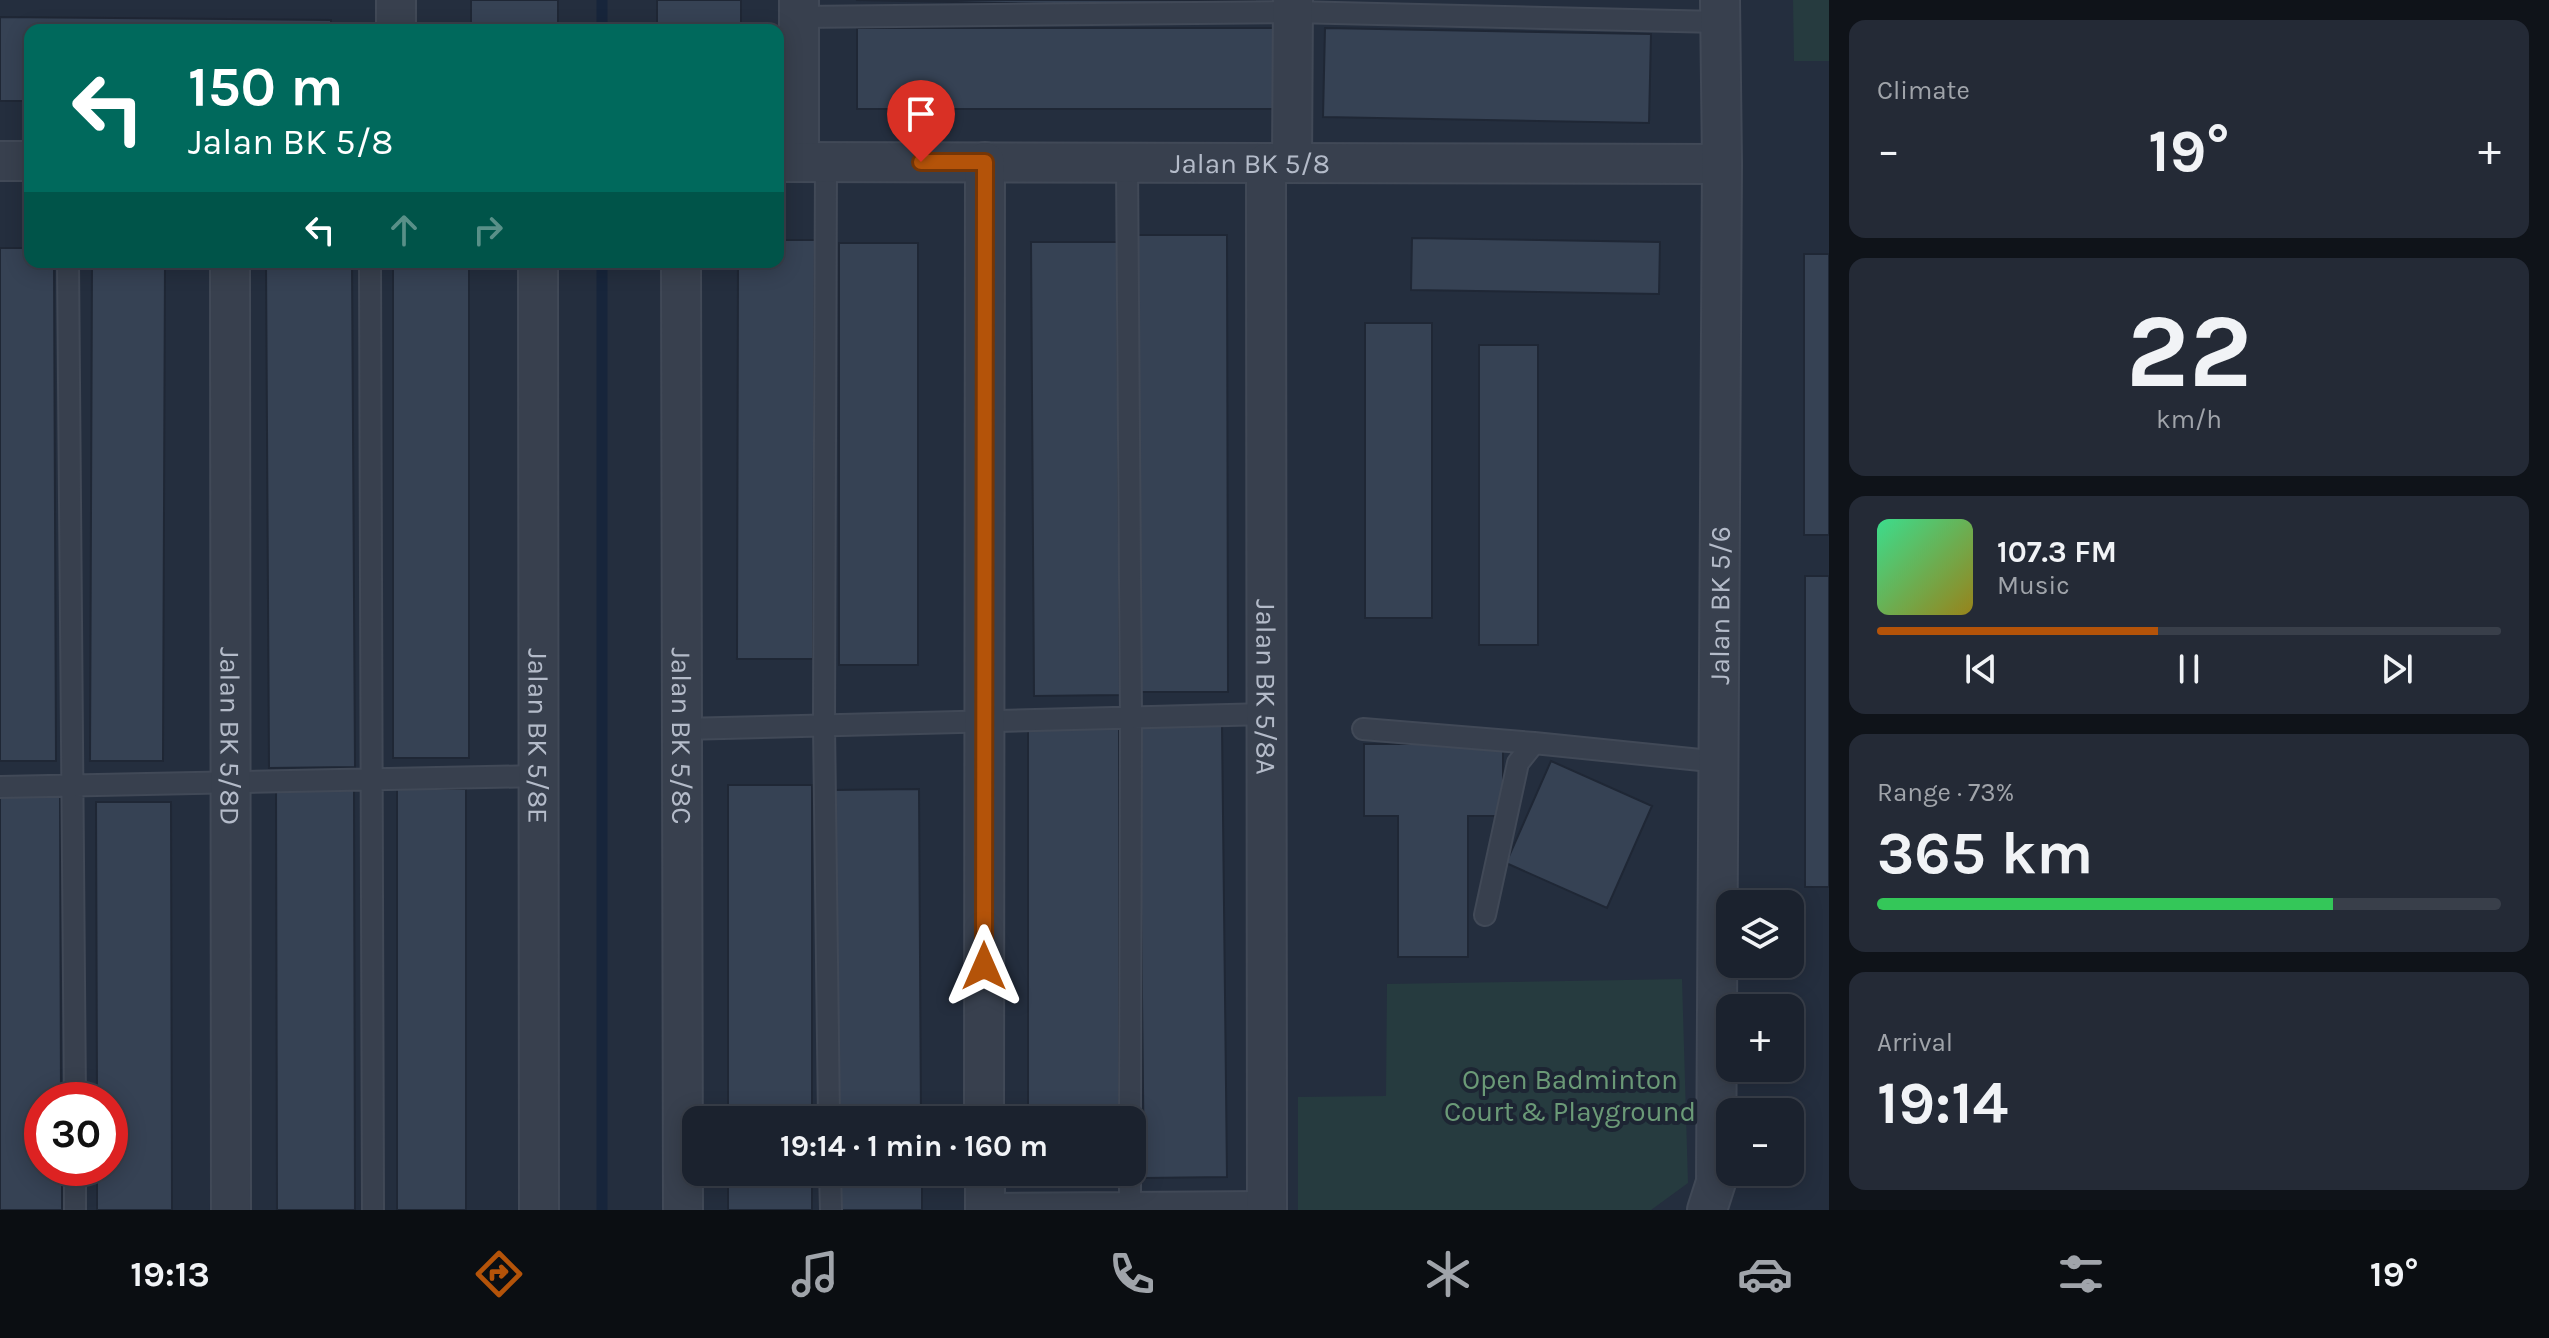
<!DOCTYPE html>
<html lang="en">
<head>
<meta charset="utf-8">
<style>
	body { margin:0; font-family:Karla,sans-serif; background:#242a36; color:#f1f3f6; height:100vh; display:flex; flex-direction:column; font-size:30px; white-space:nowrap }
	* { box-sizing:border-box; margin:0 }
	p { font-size:26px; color:#a0a4aa }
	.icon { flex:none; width:44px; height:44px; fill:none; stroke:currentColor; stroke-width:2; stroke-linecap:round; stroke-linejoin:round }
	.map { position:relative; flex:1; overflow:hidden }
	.details { display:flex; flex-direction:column; gap:20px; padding:20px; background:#0f1319; width:720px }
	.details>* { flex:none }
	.top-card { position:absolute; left:24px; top:24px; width:760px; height:244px; border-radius:16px; box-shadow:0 4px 20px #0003,0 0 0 2px #393f4a; background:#00695c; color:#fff; overflow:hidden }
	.tools { position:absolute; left:1716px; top:890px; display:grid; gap:16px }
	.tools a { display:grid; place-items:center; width:88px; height:88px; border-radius:16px; background:#1b222e; box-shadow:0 4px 20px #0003,0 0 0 2px #393f4a; font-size:40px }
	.speed { position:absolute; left:24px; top:1082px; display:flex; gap:16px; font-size:40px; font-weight:700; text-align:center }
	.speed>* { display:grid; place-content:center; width:104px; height:104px; border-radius:50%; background:#1b222e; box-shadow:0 4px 20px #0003,0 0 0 2px #393f4a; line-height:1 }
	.speed .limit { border:12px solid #d22; background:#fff; color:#111 }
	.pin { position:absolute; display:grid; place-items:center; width:68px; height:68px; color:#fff; margin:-82px -34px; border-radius:50% 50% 50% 0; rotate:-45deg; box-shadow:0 0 8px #0007 }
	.pin .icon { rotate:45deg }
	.me { position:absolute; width:88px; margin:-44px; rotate:0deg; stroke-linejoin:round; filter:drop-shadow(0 0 6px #0008) }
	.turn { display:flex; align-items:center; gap:28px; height:168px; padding:0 32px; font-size:36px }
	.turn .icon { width:104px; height:104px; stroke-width:2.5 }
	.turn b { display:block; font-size:56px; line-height:68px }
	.lanes { display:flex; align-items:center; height:76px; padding:0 32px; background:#0003; justify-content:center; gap:40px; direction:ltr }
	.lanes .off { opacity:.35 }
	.big { font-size:60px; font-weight:700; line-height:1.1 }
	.details .widget { flex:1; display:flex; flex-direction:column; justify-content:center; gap:12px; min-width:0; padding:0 28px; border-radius:16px; background:#242a36 }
	.details .dial { align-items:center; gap:0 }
	.dial b { font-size:104px; line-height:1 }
	.song { display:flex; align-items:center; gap:24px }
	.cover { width:96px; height:96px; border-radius:12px; background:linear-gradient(135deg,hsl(150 70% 55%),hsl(50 70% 35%)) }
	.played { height:8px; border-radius:4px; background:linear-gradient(90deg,#b45309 45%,#393f4a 45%) }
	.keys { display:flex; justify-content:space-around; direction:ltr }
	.heat { display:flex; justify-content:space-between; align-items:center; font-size:44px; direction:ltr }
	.charge { height:12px; border-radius:6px; background:linear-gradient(90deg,#34c759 73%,#393f4a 0) }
	.trip { position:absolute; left:682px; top:1106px; width:464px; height:80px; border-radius:16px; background:#1b222e; box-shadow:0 4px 20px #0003,0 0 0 2px #393f4a; font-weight:700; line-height:80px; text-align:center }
	.tabs { display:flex; height:128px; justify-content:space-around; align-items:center; background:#0b0e12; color:#a0a4aa }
	.tabs .icon { width:56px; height:56px }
	.tabs .selected { color:#b45309 }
	.tabs b { font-size:36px; color:#f1f3f6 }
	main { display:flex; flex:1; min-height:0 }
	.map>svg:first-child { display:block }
	.green { fill:#263b3f }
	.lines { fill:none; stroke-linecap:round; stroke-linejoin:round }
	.stream { stroke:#17253b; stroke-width:11 }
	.building { fill:#364254; stroke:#1f2735; stroke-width:2 }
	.lane-casing { stroke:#414957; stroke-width:24 }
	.street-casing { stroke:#414957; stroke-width:42 }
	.lane { stroke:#38404e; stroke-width:20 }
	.street { stroke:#38404e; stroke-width:38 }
	.route-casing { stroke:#753606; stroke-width:20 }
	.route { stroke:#b45309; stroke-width:14 }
	.labels { text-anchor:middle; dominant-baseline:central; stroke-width:8; stroke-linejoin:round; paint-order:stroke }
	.street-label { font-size:28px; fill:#b4bbc9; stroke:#1d2533 }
	.park-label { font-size:28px; fill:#6b9a77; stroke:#1d2533 }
</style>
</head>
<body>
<main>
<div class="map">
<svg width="1829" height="1210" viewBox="0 0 1829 1210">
	<rect width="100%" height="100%" fill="#242e3e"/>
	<path class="green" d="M1793,0H1829V61H1794Z
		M1682,979L1688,1183L1651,1210H1298V1097L1386,1096L1387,984Z"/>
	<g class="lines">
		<path class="stream" d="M602,0V30
			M602,262V1210"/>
	</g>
	<path class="building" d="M471,0H558V30H471Z
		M657,0H741V30H657Z
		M856,0H1255V8Z
		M0,17L331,20V30H30V101H0Z
		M857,28H1273V109H857Z
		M1325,28L1651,34L1649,123L1323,117Z
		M1138,235H1227L1228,692H1139Z
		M1412,238L1660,242L1659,294L1411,290Z
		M778,240H815L813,659H737L738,262H778Z
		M1031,242H1117L1120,695L1034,696Z
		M839,243H918V665H839Z
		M0,248H30V262H54L56,761H0Z
		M1804,254H1829V535H1804Z
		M92,262H165L163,761H90Z
		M266,262H352L355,767L269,768Z
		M393,262H469V758H393Z
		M1365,323H1432V618H1365Z
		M1479,345H1538V645H1479Z
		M1805,576H1829V887H1805Z
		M1028,720H1119V1120H1028Z
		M1222,725L1227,1177L1144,1178L1139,726Z
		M1364,744H1503V816H1468V957H1398V816H1364Z
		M1551,761L1652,806L1607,908L1506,863Z
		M728,785H812V1120H728Z
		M276,786H354L355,1210H277Z
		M397,789H466V1210H397Z
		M919,789L921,1120H835L833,790Z
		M0,791H60L61,1100H42V1168H62V1210H0Z
		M96,802H171L172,1210H97V1168H110V1100H97Z
		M728,1172H812V1210H728Z
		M835,1172H922V1210H835Z
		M1028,1172H1119V1179H1028Z"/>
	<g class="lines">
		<defs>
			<path id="lane" d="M799,17L1293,12L1719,22
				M826,162L824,725L829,1120
				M1127,163L1131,717L1130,1120
				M68,262L75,1100
				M370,262L373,1210
				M682,729L1267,714
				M1363,729L1534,743
				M0,787L539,776
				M1485,915L1518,763L1534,743L1720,762
				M75,1168V1210
				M830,1172L831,1210
				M1130,1172V1210
				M985,1204L1267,1202"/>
			<g id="street">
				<path d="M799,0V162"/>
				<path d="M396,30V0"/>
				<path d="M0,161H30"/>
				<path id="s1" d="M778,162L1722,164"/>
				<path id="s2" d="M1266,163L1267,1210"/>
				<path d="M1292,163L1293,0"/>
				<path id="s3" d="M230,262L231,1210"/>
				<path id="s4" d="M538,262L539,1210"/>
				<path id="s5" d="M681,262L683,1210"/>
				<path d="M984,1120L985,162"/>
				<path d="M985,1172V1210"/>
				<path id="s6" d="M1707,1210L1716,1182L1722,164L1720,0"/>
			</g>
		</defs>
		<use href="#lane" class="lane-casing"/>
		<use href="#street" class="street-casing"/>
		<use href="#lane" class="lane"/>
		<use href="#street" class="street"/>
	</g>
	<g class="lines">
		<defs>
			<path id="route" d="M921,162H985L984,966"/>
		</defs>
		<use href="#route" class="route-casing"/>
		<use href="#route" class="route"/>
	</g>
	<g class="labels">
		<g class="street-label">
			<text stroke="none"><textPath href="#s1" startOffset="472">Jalan BK 5/8</textPath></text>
			<text stroke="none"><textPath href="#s6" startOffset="606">Jalan BK 5/6</textPath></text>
			<text stroke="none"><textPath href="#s2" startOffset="524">Jalan BK 5/8A</textPath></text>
			<text stroke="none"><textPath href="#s3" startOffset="474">Jalan BK 5/8D</textPath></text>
			<text stroke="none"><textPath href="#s4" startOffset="474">Jalan BK 5/8E</textPath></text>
			<text stroke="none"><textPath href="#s5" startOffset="474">Jalan BK 5/8C</textPath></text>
		</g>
		<g class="park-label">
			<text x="1570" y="1079">Open Badminton<tspan x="1570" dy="32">Court &amp; Playground</tspan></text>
		</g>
	</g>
</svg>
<div class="tools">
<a><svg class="icon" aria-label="layers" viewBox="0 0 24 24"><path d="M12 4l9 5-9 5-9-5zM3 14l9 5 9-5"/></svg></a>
<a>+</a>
<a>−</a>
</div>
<div class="speed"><div class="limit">30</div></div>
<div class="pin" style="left:921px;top:162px;background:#d93025"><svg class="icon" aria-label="arrive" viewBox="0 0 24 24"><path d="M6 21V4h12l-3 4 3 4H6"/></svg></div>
<svg class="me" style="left:984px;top:966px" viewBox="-20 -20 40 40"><path d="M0-17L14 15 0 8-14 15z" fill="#b45309" stroke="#fff" stroke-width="4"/></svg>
<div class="trip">19:14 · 1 min · 160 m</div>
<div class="top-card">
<div class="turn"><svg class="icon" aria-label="left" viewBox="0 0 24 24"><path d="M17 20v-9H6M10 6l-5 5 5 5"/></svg><div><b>150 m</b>Jalan BK 5/8</div></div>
<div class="lanes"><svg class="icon" aria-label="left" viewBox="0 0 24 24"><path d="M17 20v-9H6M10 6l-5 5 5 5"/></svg><svg class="icon off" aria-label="ahead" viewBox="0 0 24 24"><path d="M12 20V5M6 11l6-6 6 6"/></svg><svg class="icon off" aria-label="right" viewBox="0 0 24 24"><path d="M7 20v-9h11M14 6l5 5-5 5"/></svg></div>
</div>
</div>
<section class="details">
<div class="widget"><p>Climate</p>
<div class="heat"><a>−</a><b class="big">19°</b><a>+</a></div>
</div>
<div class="widget dial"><b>22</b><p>km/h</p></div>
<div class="widget">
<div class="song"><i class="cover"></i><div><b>107.3 FM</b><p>Music</p></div></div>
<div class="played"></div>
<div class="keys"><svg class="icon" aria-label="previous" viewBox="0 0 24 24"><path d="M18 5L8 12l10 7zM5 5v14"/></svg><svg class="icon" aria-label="pause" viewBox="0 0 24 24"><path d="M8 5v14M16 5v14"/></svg><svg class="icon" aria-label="next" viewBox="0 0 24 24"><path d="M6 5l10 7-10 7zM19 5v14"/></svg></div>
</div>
<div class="widget"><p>Range · 73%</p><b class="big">365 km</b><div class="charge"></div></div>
<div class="widget"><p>Arrival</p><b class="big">19:14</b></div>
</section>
</main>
<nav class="tabs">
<b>19:13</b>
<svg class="icon selected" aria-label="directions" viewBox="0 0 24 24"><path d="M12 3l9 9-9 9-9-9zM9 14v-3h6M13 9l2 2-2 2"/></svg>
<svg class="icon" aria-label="music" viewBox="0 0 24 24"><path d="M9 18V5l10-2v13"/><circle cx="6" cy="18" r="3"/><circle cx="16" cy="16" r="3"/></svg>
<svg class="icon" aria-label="phone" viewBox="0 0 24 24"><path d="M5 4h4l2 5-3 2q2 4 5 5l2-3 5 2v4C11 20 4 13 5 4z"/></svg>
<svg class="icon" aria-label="climate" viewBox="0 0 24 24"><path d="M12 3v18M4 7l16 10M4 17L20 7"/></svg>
<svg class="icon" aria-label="car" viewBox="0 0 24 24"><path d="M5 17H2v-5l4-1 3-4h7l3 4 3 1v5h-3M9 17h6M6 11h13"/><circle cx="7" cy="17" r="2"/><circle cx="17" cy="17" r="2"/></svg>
<svg class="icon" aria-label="filters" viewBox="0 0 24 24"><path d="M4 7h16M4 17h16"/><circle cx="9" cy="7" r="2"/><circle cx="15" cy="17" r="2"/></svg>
<b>19°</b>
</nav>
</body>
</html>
